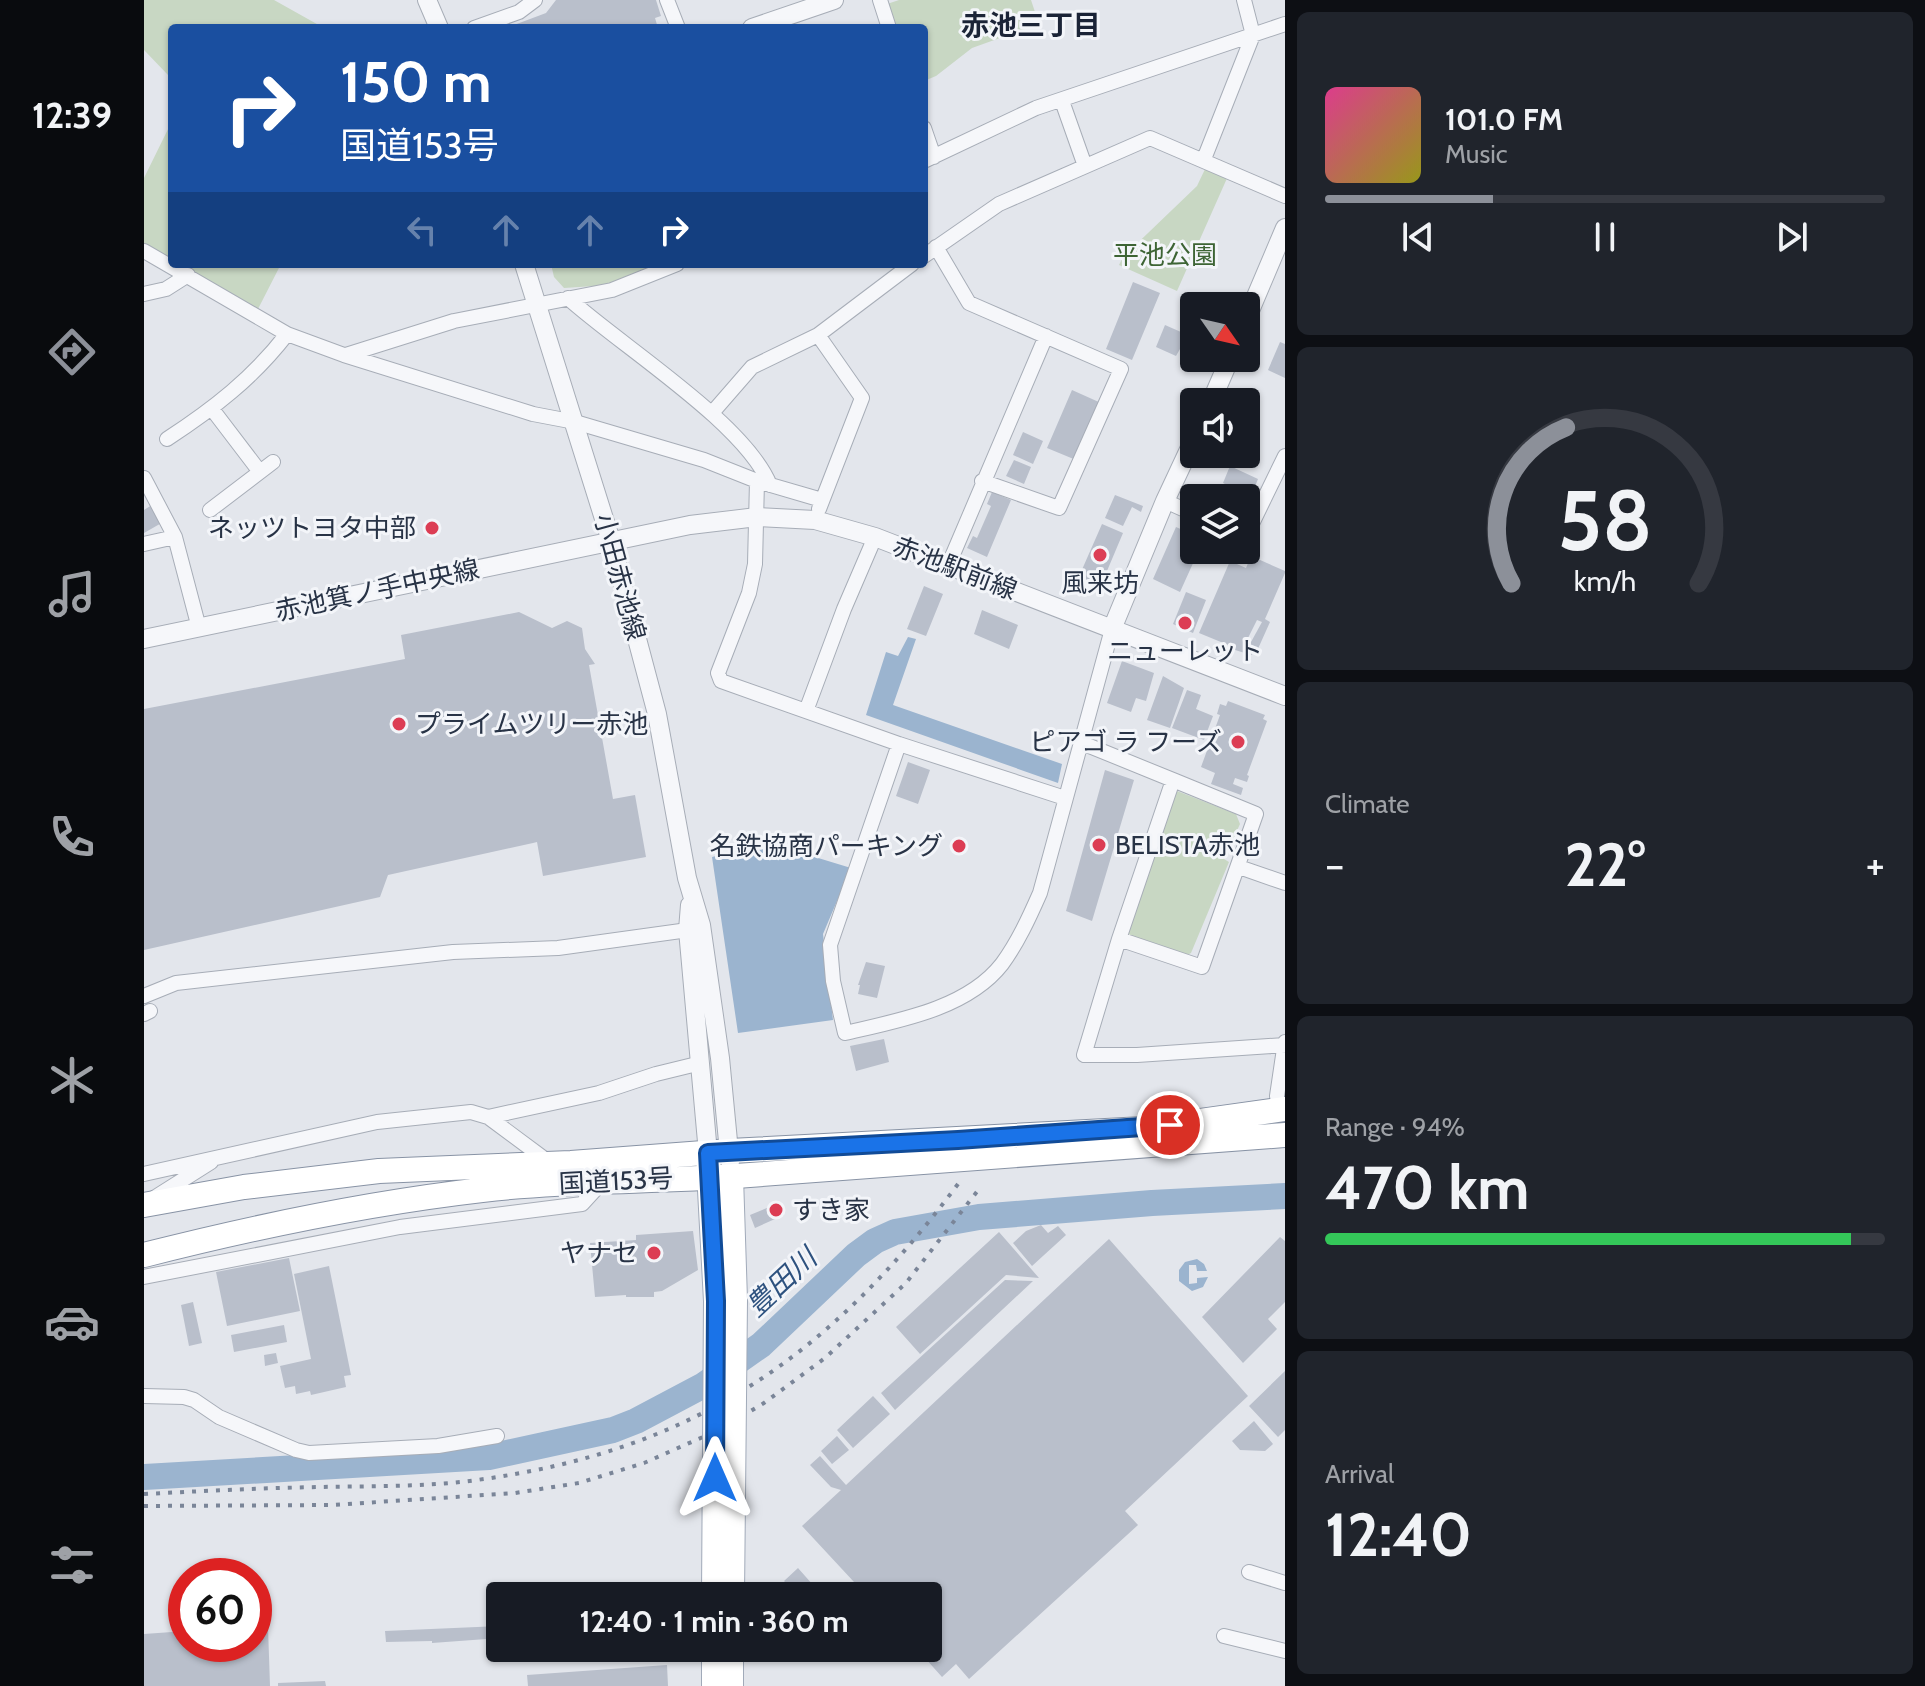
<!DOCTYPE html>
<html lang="en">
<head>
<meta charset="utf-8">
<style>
	body { margin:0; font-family:Cabin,"Noto Sans JP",sans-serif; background:#20242c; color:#f1f3f6; height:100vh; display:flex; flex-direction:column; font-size:30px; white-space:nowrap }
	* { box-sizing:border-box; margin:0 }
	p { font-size:26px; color:#9ea1a6 }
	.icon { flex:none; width:44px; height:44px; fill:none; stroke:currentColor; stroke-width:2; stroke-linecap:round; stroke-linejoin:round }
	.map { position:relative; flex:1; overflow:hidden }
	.drawer { display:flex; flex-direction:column; gap:12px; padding:12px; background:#0d0f14; width:640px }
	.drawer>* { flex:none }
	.hud { position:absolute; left:24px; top:24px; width:760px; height:244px; border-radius:8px; box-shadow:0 2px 6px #0004; background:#1a4fa0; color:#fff; overflow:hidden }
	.needle { width:52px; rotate:124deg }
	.controls { position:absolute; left:1036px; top:292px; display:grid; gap:16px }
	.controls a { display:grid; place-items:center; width:80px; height:80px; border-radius:8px; background:#171b24; box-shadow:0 2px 6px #0004; font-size:40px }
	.speed { position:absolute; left:24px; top:1558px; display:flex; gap:16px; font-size:40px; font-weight:700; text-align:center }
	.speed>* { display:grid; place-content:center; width:104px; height:104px; border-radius:50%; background:#171b24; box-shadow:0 2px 6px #0004; line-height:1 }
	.speed .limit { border:12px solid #d22; background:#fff; color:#111 }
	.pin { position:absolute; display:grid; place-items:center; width:68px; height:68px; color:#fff; margin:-34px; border:4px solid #fff; border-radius:50%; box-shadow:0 2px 8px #0007 }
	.me { position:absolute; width:88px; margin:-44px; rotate:0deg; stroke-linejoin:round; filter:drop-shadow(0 0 6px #0008) }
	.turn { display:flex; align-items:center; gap:28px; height:168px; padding:0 40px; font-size:36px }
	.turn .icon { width:104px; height:104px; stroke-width:2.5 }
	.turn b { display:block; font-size:56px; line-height:68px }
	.lanes { display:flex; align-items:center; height:76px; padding:0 40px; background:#0003; justify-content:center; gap:40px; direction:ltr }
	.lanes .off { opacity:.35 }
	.big { font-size:60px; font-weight:800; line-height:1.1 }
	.drawer .card { flex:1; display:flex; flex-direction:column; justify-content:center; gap:12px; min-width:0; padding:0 28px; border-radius:12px; background:#20242c }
	.drawer .dial { align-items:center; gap:0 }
	.dial svg { height:208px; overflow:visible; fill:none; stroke:#363941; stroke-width:7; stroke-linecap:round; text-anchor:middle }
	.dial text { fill:#f1f3f6; stroke:none }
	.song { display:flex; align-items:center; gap:24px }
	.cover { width:96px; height:96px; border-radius:12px; background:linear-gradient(135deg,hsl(330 70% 55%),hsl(60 70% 35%)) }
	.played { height:8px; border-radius:4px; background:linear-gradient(90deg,#8c9099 30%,#363941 30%) }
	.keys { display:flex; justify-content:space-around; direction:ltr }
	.heat { display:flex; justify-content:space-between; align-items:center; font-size:44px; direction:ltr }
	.charge { height:12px; border-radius:6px; background:linear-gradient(90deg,#34c759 94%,#363941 0) }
	.trip { position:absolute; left:342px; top:1582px; width:456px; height:80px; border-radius:8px; background:#171b24; box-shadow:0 2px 6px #0004; font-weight:800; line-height:80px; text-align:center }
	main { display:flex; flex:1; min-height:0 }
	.tab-bar { display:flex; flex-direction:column; width:144px; justify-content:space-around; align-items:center; background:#090b0e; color:#9ea1a6 }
	.tab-bar .icon { width:56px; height:56px }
	.tab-bar .current { color:#8c9099 }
	.tab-bar b { font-size:36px; color:#f1f3f6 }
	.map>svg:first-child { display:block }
	.green { fill:#c8d7c3 }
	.water { fill:#9bb4cf }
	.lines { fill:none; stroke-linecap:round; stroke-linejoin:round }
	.river { stroke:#9bb4cf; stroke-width:26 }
	.building { fill:#b9bfcb; fill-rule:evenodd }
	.minor-casing { stroke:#a7adb7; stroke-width:16 }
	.tertiary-casing { stroke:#a7adb7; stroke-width:20 }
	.primary-casing { stroke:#a1aab9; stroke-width:26 }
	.trunk-casing { stroke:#8893a5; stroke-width:26 }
	.minor { stroke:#f6f7fa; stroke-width:14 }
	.tertiary { stroke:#f6f7fa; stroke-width:18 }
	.primary { stroke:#fff; stroke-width:24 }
	.trunk { stroke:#fff; stroke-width:24 }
	.rail { stroke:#7a8598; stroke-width:4; stroke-dasharray:4 8; stroke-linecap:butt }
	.primary-bridge-casing { stroke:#a1aab9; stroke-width:26; stroke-linecap:butt }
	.primary-bridge { stroke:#fff; stroke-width:24 }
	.route-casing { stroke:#114b97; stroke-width:20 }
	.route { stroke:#1a73e8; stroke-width:14 }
	.poi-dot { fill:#dc3d54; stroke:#f3f5f9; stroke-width:3 }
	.labels { text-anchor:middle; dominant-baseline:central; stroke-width:6; stroke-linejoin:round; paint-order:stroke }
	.park-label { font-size:26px; fill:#3d6434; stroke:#f3f5f9 }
	.poi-label { font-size:26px; fill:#283346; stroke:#f3f5f9; text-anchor:end }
	.street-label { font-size:26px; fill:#283346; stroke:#f3f5f9 }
	.neighbourhood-label { font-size:28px; font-weight:bold; fill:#1b2437; stroke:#f3f5f9 }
	.water-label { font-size:28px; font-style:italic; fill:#2e527f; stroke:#f3f5f9 }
</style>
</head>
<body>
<main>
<nav class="tab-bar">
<b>12:39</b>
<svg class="icon current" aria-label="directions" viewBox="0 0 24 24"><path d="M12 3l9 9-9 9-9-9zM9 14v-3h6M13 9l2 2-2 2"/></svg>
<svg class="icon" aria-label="music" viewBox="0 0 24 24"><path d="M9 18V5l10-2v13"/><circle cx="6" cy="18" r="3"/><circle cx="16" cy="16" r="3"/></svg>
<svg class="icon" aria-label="phone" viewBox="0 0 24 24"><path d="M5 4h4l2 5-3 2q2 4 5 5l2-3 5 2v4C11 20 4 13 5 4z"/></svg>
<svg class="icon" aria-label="climate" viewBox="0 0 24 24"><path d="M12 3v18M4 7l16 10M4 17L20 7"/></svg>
<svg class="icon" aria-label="car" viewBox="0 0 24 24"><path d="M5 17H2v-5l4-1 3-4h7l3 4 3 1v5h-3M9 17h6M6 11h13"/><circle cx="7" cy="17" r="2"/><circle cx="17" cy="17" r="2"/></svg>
<svg class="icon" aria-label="filters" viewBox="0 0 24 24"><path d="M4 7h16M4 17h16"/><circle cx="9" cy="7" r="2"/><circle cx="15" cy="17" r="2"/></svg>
</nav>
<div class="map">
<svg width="1141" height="1686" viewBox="0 0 1141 1686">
	<rect width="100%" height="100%" fill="#e3e6ec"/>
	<path class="green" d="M0,0H130L180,28H28V86L24,75L0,50Z
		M755,0H887L895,24L828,48L792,76L780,81V28H752L743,4Z
		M28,121V261L0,245V178Z
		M1062,167L1084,176L1033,291L975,265L979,257L1053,186Z
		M33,264H137L114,309Z
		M407,264H522L466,285L420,288L410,277Z
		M1033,791L1092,814L1096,824L1080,859L1085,862L1047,953L1041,956L986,935L981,929L1026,797Z"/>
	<path class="water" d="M764,637L772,639L749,705L918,764L914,783L722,715L742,652L754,656Z
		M625,843L707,868L679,934L689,1020L594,1033L568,857Z
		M1053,1259L1060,1264L1063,1271H1053L1052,1265H1045V1284L1053,1283V1278L1064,1277L1059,1287L1048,1291L1035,1281V1270L1041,1262Z"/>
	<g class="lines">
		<path class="river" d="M0,1477L345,1457L469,1430L492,1421L560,1385L617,1345L712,1255L731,1241L751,1232L835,1217L1008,1203L1141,1196"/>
	</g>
	<path class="building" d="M412,0H512L517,16L511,18L514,28H362L402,13Z
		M989,282L1016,293L988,360L962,349Z
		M1021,325L1046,336L1039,350L1036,349L1032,356L1012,347Z
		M1136,342L1141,344V378L1124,370Z
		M928,390L957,403L932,460L903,448Z
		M879,432L899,441L889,464L869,455Z
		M870,460L887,467L880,484L862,476Z
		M1086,466L1114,479L1106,499L1083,489L1085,486L1079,483Z
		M1077,488L1100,498H1073Z
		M848,492L867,500L843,557L823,548L829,536L833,538L847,506L843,504Z
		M971,495L999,506L997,512L988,507L979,526L961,518Z
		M11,503L21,521L0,533V510Z
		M958,524L979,533L955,590L933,581Z
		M1032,527L1050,535V550H1055L1036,592L1009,579Z
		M1107,556L1141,571V573L1121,619L1126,622L1113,651L1107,655L1088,649L1089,647L1055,633L1086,561L1102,568ZM1113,620L1118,622L1107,642L1104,638Z
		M780,586L799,594L782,636L763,629Z
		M1042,592L1062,600L1049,633L1029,624Z
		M838,610L874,625L865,649L830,634Z
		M375,612L408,628L423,621L438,628L441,649L451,664L445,665L469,799L491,795L502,857L399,876L393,842L389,843L244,875L236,897L0,950V709L261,659L257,635Z
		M978,661L1010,673L1002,701L992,698L987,712L963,703Z
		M1019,676L1040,688L1026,728L1003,720Z
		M1043,690L1057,695L1052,709L1069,716L1060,740L1028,728Z
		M1084,701L1121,715L1119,719L1123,721L1103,775L1105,776L1103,782L1091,778L1089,784L1099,788L1097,795L1067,784L1071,773L1057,767L1076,715L1073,714L1076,704L1082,706Z
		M764,762L786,770L774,804L752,796Z
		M961,770L990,780L948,921L922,911Z
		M722,962L741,966L733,998L714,994L716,985H714Z
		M740,1039L745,1062L712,1071L706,1046Z
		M635,1203L640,1215L611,1228L606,1215Z
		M897,1225L904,1233L914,1226L922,1235L888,1266L869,1243L882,1231Z
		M549,1231L554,1270L518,1291L510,1292V1297H482V1295L451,1297L446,1243L492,1240V1235Z
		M855,1232L895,1278L862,1275L776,1354L752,1327Z
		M1136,1237L1141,1241V1302L1124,1319L1133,1329L1099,1363L1058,1317Z
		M965,1239L1104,1396L981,1511L994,1525L825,1679L812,1664L798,1677L772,1648H784V1596H723L658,1526L697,1490L687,1487L666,1465L676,1456L702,1485Z
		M145,1258L156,1311L83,1326L72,1272Z
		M185,1266L207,1375L200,1376L202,1387L167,1395L166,1391L152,1394L151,1386L141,1388L136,1366L167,1359L150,1274Z
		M861,1280L889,1281L751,1410L737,1393Z
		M49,1302L58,1343L45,1346L37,1305Z
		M140,1325L143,1342L90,1352L87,1335Z
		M132,1353L134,1363L121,1366L120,1355Z
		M1141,1371V1430L1134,1437L1105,1406Z
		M729,1396L746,1414L709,1448L693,1430Z
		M1110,1421L1129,1444L1121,1451L1096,1450L1088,1441Z
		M693,1436L705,1450L688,1464L677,1451Z
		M654,1568L669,1585L659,1596H654L640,1581Z
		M630,1582L638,1585L648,1596H629L622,1589Z
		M464,1583L469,1596H425V1595Z
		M356,1626V1638L288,1643V1641L242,1642L241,1631Z
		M124,1627L126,1686H0V1634L42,1631V1644H110V1628Z
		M523,1665L524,1686H384L383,1675Z
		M181,1681L182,1686H134V1683Z"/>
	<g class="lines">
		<defs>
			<path id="minor" d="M523,0L534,28
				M736,0L745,28
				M330,28L375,12L391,0
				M918,101L941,166
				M780,128L790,157
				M1060,159L1109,35L1100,0
				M780,161L892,108L1141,24
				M792,247L825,303L977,369L915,508L838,481
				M0,251L143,334L200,355L389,414L431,422L560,460L613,481L678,500
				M780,256L855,204L1006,138L1141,196
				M0,294L22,289L44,275
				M424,298C477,346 601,423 626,485
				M674,335L718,398L675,509
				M202,355L310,321L468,290L533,264
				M68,409L116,472
				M568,413L608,367L674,335L768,264
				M23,439C69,409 109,378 143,334
				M0,478L31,537
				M613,481L611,564L605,593L574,673L577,681L755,744
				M1021,501L1050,514
				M66,510L129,462
				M1102,532H1104L1141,456
				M0,544L31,537L55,628
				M804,566L902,336
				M662,711L700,609L731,537
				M938,743L1029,780
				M921,798L755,744L686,945L689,981L701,1033C753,1021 823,1009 858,964C874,942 885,918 896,893L968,629
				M1095,867L1141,883
				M975,939L1058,967L1112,814L1029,780L975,939L940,1055H993L1141,1045
				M0,996L32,983L309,952L414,948L544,930
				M0,1014L6,1011
				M1135,1109L1133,1096L1141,1042
				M344,1117L455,1093L512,1074L557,1063
				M0,1174L233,1122L327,1112L344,1117L406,1163
				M10,1198L67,1162
				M0,1277L256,1227L438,1204L460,1180
				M0,1396L40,1397L50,1400L75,1417L152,1450L165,1453L294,1446L353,1436
				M1105,1572L1141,1583
				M1080,1636L1141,1651"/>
			<path id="tertiary" d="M283,0L295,28
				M608,28L690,0
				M380,264L467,541L513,714L543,878L557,925L576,1058L586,1162
				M1102,320L1141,228
				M1067,402L1086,358
				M968,629L1021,501L1050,439
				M0,639L546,525L613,517L671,520L731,537L1141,696
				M546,905L544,930L564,1153"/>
			<path id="primary" d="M564,1153L572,1301
				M587,1177L591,1300
				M570,1686V1648
				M587,1686V1648"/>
			<path id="trunk" d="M0,1205L100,1187L235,1171L427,1163L586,1151L999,1129L1141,1109
				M0,1255C110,1227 225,1203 338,1190C423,1180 508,1182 592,1176C775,1163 958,1149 1141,1135"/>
		</defs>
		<use href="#minor" class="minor-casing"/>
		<use href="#tertiary" class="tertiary-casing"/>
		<use href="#primary" class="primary-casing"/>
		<use href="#trunk" class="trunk-casing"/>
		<use href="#minor" class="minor"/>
		<use href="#tertiary" class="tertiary"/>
		<use href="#primary" class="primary"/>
		<use href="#trunk" class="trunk"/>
		<path class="rail" d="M0,1494C59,1491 117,1488 176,1487C228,1486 282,1487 333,1480C549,1451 685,1357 814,1184
			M0,1506L188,1505L371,1493L435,1483L500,1463L577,1429L620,1403L681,1358L762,1283L835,1189"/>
		<defs>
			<path id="primary-bridge" d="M570,1596L572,1301
				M588,1596L591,1300"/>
		</defs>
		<use href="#primary-bridge" class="primary-bridge-casing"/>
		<use href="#primary-bridge" class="primary-bridge"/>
	</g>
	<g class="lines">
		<defs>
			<path id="route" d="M571,1478L572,1301L564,1153L814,1140L1026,1125"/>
		</defs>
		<use href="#route" class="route-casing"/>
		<use href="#route" class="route"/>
	</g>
	<g class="poi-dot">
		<circle cx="288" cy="528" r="8"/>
		<circle cx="956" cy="555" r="8"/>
		<circle cx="1041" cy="623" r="8"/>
		<circle cx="255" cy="724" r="8"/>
		<circle cx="1094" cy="742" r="8"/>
		<circle cx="955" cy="845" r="8"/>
		<circle cx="815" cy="846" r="8"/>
		<circle cx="632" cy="1210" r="8"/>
		<circle cx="510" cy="1253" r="8"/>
	</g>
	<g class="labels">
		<g class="park-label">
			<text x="1021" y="255">平池公園</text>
		</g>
		<g class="poi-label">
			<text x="272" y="528">ネッツトヨタ中部</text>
			<text x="956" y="583" text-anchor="middle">風来坊</text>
			<text x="1041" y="651" text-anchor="middle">ニューレット</text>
			<text x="271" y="724" text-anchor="start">プライムツリー赤池</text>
			<text x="1078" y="742">ピアゴ ラ フーズ</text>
			<text x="971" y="845" text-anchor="start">BELISTA赤池</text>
			<text x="799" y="846">名鉄協商パーキング</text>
			<text x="648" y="1210" text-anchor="start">すき家</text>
			<text x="494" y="1253">ヤナセ</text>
		</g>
		<g class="street-label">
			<text transform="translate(811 568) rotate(21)">赤池駅前線</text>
			<text transform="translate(476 577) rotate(75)">小田赤池線</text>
			<text transform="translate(233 590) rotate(-12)">赤池箕ノ手中央線</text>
			<text transform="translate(472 1181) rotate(-3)">国道153号</text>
		</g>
		<g class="neighbourhood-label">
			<text x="887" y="25">赤池三丁目</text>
		</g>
		<g class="water-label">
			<text transform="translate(637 1282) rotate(-43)">豊田川</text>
		</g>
	</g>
</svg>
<div class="controls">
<a><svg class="needle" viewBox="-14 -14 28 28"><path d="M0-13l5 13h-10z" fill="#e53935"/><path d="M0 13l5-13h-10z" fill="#9ea1a6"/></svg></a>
<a><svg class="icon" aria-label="sound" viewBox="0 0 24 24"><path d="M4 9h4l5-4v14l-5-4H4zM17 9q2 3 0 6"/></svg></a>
<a><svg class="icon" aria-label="layers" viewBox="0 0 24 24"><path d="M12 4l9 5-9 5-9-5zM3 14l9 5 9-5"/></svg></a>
</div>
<div class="speed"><div class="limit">60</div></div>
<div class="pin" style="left:1026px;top:1125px;background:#d93025"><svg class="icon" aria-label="arrive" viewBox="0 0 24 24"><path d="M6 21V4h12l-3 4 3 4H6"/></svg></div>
<svg class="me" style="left:571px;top:1478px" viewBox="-20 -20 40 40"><path d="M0-17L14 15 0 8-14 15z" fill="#1a73e8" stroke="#fff" stroke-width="4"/></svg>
<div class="trip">12:40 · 1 min · 360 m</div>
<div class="hud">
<div class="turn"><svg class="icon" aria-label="right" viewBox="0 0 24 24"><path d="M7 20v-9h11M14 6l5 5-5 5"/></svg><div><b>150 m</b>国道153号</div></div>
<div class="lanes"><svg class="icon off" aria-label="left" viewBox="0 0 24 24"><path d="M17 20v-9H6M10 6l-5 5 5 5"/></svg><svg class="icon off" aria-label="ahead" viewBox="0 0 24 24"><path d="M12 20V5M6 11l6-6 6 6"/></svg><svg class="icon off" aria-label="ahead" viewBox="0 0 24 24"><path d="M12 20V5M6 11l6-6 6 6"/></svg><svg class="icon" aria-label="right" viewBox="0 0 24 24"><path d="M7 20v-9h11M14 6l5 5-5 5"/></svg></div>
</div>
</div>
<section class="drawer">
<div class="card">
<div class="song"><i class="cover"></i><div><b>101.0 FM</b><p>Music</p></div></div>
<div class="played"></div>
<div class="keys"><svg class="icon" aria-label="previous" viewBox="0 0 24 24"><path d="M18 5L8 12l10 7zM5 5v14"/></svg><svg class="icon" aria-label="pause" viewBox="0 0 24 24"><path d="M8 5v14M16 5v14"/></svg><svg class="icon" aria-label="next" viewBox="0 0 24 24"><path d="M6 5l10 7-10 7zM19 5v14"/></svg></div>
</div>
<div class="card dial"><svg viewBox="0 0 100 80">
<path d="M14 69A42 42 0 1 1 86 69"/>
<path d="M14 69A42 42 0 0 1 35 9" stroke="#8c9099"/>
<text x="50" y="56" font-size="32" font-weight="700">58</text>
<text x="50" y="72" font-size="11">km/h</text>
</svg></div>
<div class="card"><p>Climate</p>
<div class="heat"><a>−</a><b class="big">22°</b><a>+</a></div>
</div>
<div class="card"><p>Range · 94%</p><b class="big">470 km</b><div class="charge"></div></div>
<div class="card"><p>Arrival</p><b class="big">12:40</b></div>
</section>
</main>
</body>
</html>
